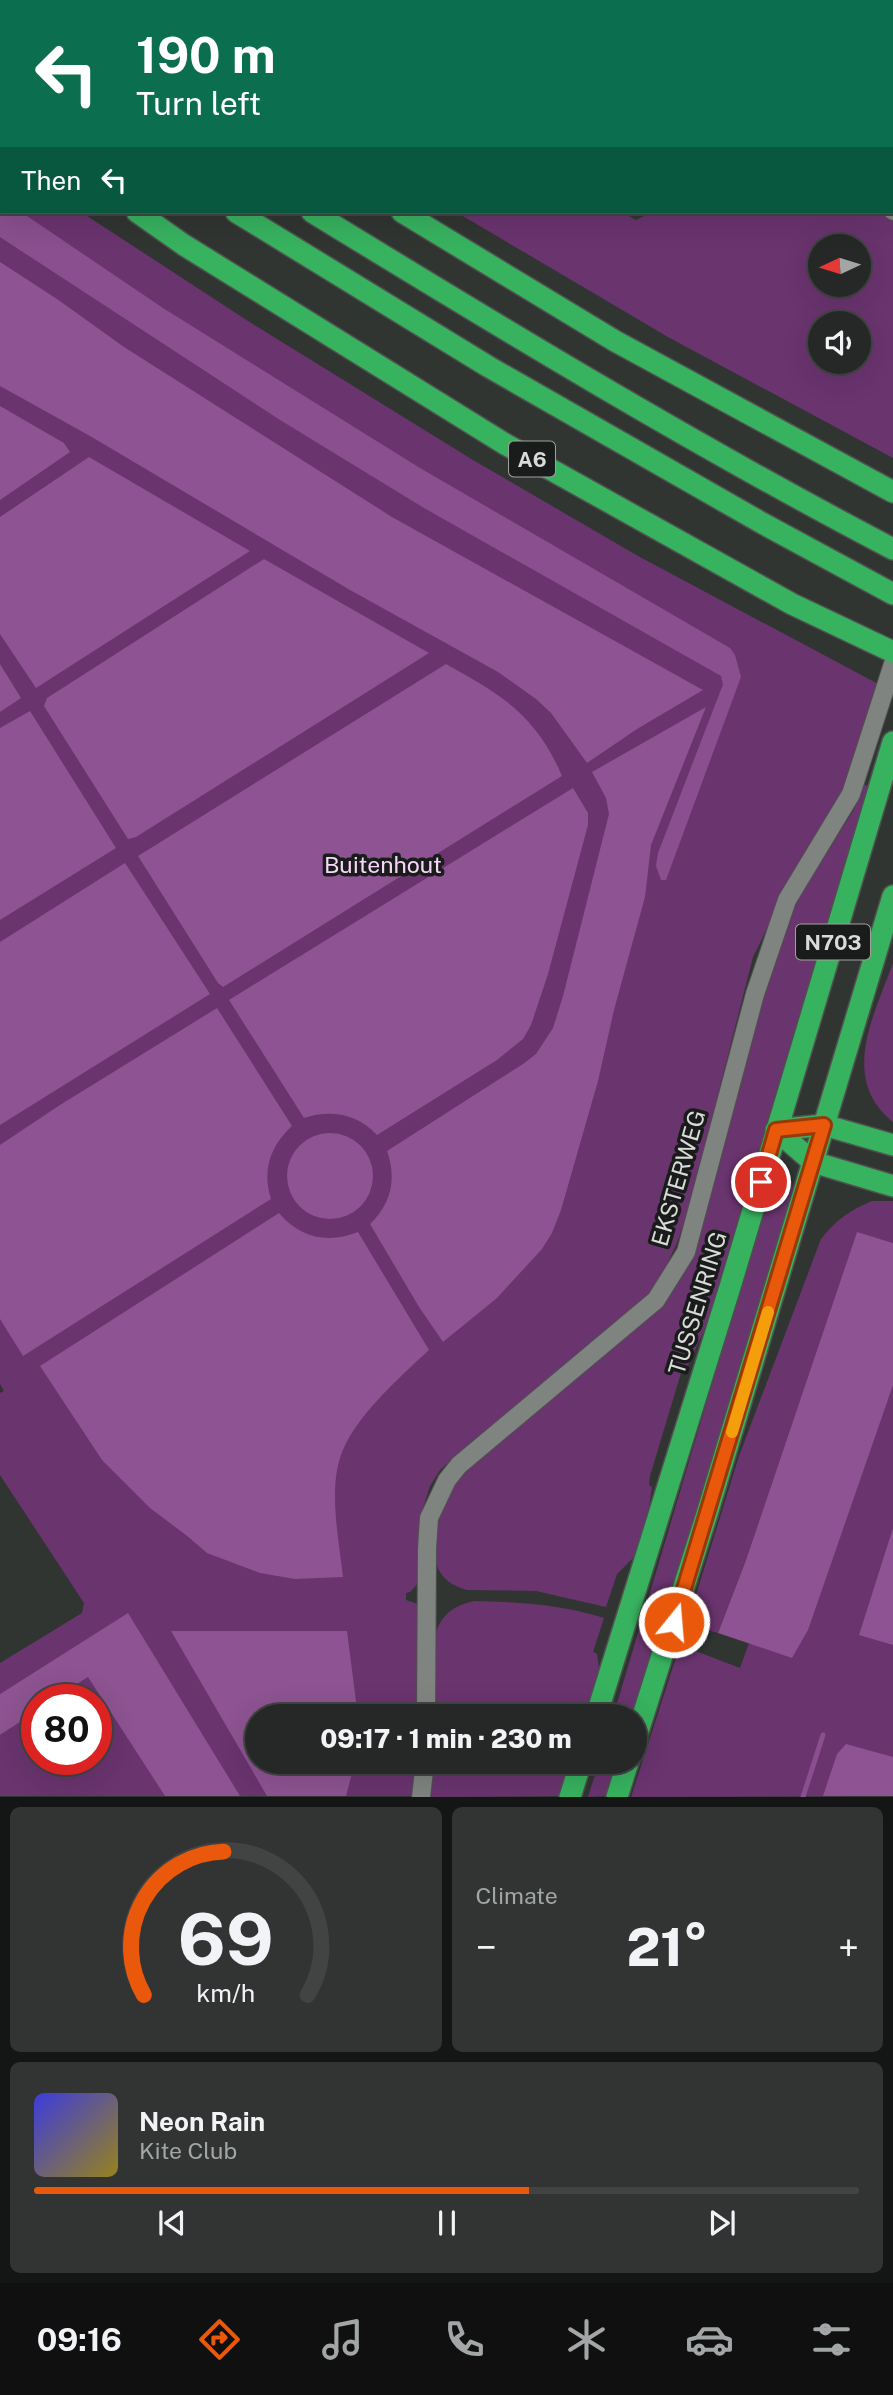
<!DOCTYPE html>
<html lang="en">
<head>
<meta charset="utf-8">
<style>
	body { margin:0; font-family:"Public Sans",sans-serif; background:#313432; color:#f1f3f6; height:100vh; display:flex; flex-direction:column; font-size:26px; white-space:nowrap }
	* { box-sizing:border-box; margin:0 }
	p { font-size:23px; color:#a3a6a7 }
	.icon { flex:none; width:38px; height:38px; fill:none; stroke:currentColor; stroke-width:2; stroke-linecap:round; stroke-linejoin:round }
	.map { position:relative; height:1797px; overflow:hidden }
	.details { display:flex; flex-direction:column; gap:10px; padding:10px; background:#141615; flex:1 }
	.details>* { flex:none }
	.hud { position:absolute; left:0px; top:0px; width:894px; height:214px; box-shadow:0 7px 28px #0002,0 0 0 2px #424443; background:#0b6e4f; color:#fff; overflow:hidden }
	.needle { width:46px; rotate:266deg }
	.buttons { position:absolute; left:808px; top:234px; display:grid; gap:14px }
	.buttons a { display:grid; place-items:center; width:63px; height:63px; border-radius:50%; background:#252826; box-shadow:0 7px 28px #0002,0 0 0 2px #424443; font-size:35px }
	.speed { position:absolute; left:21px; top:1684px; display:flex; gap:14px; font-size:35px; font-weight:700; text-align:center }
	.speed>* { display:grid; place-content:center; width:91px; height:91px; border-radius:50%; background:#252826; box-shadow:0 7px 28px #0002,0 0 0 2px #424443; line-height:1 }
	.speed .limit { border:10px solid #d22; background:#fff; color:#111 }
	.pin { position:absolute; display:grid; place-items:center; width:60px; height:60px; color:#fff; margin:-30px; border:4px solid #fff; border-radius:50%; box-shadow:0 2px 7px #0007 }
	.me { position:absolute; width:77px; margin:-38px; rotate:17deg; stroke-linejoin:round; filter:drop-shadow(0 0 5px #0008) }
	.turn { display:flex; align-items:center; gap:24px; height:147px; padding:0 21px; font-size:32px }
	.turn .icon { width:91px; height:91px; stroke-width:2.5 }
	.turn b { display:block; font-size:49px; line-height:60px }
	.then { display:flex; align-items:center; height:66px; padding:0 21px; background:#0003; gap:14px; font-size:26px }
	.big { font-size:52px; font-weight:800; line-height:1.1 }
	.details .widget { flex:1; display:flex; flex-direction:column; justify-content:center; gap:10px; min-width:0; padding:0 24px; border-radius:10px; background:#313432 }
	.details .dial { align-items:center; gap:0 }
	.dial svg { height:182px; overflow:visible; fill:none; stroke:#424443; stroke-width:7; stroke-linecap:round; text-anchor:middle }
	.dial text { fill:#f1f3f6; stroke:none }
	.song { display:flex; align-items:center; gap:21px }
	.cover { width:84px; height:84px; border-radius:10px; background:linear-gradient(135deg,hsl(240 70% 55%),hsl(50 70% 35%)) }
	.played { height:7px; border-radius:4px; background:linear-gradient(90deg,#ea580c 60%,#424443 60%) }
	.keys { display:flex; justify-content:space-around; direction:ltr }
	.heat { display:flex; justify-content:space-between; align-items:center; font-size:38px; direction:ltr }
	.details .tiles { flex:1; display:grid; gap:10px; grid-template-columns:1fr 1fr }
	.widget:last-child { grid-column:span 2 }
	.trip { position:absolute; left:245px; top:1704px; width:402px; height:70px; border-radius:35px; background:#252826; box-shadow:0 7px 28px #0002,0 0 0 2px #424443; font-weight:800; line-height:70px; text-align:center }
	.tab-bar { display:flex; height:112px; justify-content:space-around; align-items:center; background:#0f100f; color:#a3a6a7 }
	.tab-bar .icon { width:49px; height:49px }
	.tab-bar .current { color:#ea580c }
	.tab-bar b { font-size:32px; color:#f1f3f6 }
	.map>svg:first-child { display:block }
	.built { fill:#384039 }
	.green { fill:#6a346f; fill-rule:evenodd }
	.forest { fill:#8d5392 }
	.water { fill:#894f8e }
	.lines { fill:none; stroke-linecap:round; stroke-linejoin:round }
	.stream { stroke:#894f8e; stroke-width:5 }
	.street-casing { stroke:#4f514f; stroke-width:20 }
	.highway-casing { stroke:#4f514f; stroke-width:24 }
	.street { stroke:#808481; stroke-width:18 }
	.highway { stroke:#37b25f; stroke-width:21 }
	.route-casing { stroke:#983908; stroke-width:18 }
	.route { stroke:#ea580c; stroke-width:12 }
	.slow { stroke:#f59e0b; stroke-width:12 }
	.labels { text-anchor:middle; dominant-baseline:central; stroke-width:7; stroke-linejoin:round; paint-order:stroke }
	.shield { fill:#1a1c1b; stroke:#a0a2a0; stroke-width:2 }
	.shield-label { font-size:21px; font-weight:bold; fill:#d9dbd9 }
	.park-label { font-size:23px; fill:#f7d6f9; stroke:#1a1c1b }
	.street-label { font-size:23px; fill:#d9dbd9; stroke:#1a1c1b }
</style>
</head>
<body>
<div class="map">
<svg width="893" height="1797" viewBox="0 0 893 1797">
	<rect width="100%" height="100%" fill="#313532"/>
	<path class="built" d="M260,0H775V2H262Z"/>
	<path class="green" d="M0,157L2,158V212H81L248,321L473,460L638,556L880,685L842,794L784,894L753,957L689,1208L677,1243L660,1279L650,1294L571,1362L471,1442L440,1470L430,1486L422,1511L421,1580L410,1592L406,1593V1600L421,1605L422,1717H257V1762H421L415,1796H0V1735L37,1711V1759H96V1699H54L85,1679L137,1628L128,1614L0,1694V1663L82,1613L84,1603L0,1475V1393L4,1391L0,1384Z
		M456,212H622L636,220L652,212H886L893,221V458L668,337ZM821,247H859V285H821ZM821,324H859V362H821Z
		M864,785L868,786L706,1326L684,1374L681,1373L650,1476L649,1485L652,1487L648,1513L637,1554L617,1574L606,1607L536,1591L467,1590C456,1587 446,1582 440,1572C428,1554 438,1509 449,1492C456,1481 467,1473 474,1462L667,1296L678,1283L690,1257L764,985L784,932L800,895L853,811Z
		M893,963V1122C839,1079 874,1015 893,963Z
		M780,1176L792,1181L794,1202L634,1717H613L732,1317L774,1180Z
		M872,1201H893V1243L857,1233L746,1560L718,1633L687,1624L739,1456L821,1239C836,1220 850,1210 872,1201Z
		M878,1287L893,1292V1796L631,1797L680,1645L740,1668Z
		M474,1601C519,1602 561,1604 604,1618L593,1652L597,1654L600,1675L588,1717H434L436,1632C443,1613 454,1606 474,1601Z
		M431,1762H574L563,1796L429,1797Z
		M599,1762H619L608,1796L588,1797Z"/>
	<path class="forest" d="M0,262L57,299L124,347L392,517L703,690L637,729L587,763L551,713L536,699L498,672L350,590L90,436L0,386Z
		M0,406L64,443L70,452L0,500Z
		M89,457L250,551L36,688L0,634V517Z
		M264,559L429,653L136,837L128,839L44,706L47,698Z
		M0,664L21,698L0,712Z
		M446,664C502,695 536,715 562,776L223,987L218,983L138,856Z
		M706,707L651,845L645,897L614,1010L598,1081L561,1210L552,1233L542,1249L497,1298L443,1342L419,1307L370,1224C391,1204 397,1179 387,1151L523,1064L536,1054L553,1028L563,996L609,814L606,798L592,772Z
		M30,711L116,848L0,920V728Z
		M573,788L588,813V825L548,974L531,1025L523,1039L497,1060L377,1135C358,1114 331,1109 304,1118L229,1000Z
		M125,863L210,994L0,1125V942Z
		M217,1008L292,1126C270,1146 262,1171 271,1199L23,1356L0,1319V1145L60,1105Z
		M287 1176a43 43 0 1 1 86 0a43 43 0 1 1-86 0Z
		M279,1213C300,1238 328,1244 358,1232L429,1350C400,1377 352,1419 340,1458C329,1493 339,1541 343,1577L295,1579L260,1573L207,1553L186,1535L150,1508L102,1460L40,1366Z
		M857,1232L893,1243V1385L808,1630L792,1658L718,1633L746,1560Z
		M893,1528V1645L859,1635Z
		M128,1613L240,1796H165L88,1677L54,1699H37V1711L0,1735V1694Z
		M171,1631H347L358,1717H257V1762H355L346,1796H267Z
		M846,1744L893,1757V1796H823L837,1754Z"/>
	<path class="water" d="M0,198L2,212H21L163,308L420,468L730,648L735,655L741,677L666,880H661L656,866L658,853L720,692L723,685L721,676L424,508L280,420L6,241L0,237Z"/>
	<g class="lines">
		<path class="stream" d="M803,1797L823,1735"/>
		<defs>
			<path id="street" d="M821,0L824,2
				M870,0L873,2
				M892,20L893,21
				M892,65L893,66
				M892,210L893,211
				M426,1717L427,1549L429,1518L447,1480L459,1465L656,1300L686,1252L755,994L787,900L851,794L893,664
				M421,1797L425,1762"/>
			<path id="highway" d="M3,0L5,2
				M74,0L76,2
				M0,51L2,52
				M0,117L2,119
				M137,212L184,245L505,444L792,604L893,652
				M236,212L489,367L762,523L893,594
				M312,212C503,329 694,445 893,549
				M402,212L615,341L893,492
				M776,1130L813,1162L893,1186
				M776,1130L824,1125L893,1145
				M596,1717L730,1287L893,742
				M635,1741L707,1514L893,896
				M570,1797L581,1762
				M617,1797L628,1762"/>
		</defs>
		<use href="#street" class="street-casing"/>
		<use href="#highway" class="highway-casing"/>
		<use href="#street" class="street"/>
		<use href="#highway" class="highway"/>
	</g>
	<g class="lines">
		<defs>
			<path id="route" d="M674,1622L824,1125L776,1130L761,1182"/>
		</defs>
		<use href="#route" class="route-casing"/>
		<use href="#route" class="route"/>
		<path class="slow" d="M732,1432L768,1312"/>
	</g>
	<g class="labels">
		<g class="shield">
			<rect x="509" y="441.5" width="46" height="35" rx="5"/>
			<rect x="796" y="924.5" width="74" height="35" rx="5"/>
		</g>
		<g class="shield-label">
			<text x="532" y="459">A6</text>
			<text x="833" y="942">N703</text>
		</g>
		<g class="park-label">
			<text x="383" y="864">Buitenhout</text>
		</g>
		<g class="street-label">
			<text transform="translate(678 1178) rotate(-74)">EKSTERWEG</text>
			<text transform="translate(697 1303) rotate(-73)">TUSSENRING</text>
		</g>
	</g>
</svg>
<div class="buttons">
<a><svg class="needle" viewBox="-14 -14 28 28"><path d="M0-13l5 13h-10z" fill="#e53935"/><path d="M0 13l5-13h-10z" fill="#a3a6a7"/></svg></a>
<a><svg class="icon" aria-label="sound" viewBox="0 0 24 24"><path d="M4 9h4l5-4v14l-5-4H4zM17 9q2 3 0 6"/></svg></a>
</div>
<div class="speed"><div class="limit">80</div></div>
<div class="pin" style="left:761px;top:1182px;background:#d93025"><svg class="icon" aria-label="arrive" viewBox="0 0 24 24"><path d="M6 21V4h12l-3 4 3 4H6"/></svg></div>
<svg class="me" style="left:674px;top:1622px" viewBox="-20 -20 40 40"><circle r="17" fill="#ea580c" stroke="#fff" stroke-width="3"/><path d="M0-11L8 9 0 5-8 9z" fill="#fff"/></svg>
<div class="trip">09:17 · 1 min · 230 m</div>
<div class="hud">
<div class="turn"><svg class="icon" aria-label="left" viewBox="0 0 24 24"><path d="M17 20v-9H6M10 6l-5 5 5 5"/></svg><div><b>190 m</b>Turn left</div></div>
<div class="then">Then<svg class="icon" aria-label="left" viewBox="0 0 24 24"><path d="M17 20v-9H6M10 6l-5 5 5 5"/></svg></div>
</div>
</div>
<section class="details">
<div class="tiles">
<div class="widget dial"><svg viewBox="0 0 100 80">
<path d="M14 69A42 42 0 1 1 86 69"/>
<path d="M14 69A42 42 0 0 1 49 6" stroke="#ea580c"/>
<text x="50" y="56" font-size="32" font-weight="700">69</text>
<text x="50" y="72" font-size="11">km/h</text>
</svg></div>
<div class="widget"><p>Climate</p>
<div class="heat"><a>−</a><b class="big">21°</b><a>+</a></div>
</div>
<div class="widget">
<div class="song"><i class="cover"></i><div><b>Neon Rain</b><p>Kite Club</p></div></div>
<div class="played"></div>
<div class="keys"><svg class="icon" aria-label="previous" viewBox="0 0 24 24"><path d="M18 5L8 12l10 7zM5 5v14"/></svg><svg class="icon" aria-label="pause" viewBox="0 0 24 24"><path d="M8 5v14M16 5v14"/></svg><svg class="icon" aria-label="next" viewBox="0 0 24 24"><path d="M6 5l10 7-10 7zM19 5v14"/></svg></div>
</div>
</div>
</section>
<nav class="tab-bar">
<b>09:16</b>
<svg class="icon current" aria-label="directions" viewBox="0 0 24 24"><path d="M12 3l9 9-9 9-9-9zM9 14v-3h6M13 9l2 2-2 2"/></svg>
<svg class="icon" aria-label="music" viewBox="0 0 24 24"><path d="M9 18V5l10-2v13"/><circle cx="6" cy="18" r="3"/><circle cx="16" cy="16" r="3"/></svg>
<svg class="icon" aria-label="phone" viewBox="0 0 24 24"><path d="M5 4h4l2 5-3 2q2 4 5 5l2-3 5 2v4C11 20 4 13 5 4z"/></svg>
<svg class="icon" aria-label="climate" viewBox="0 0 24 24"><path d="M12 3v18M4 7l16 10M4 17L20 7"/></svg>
<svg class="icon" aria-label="car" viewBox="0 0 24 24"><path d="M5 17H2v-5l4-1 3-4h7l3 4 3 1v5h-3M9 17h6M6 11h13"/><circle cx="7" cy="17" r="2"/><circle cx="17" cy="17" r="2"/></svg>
<svg class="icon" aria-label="filters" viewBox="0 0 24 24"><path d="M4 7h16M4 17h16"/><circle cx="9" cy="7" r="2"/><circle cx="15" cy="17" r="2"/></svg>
</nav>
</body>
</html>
